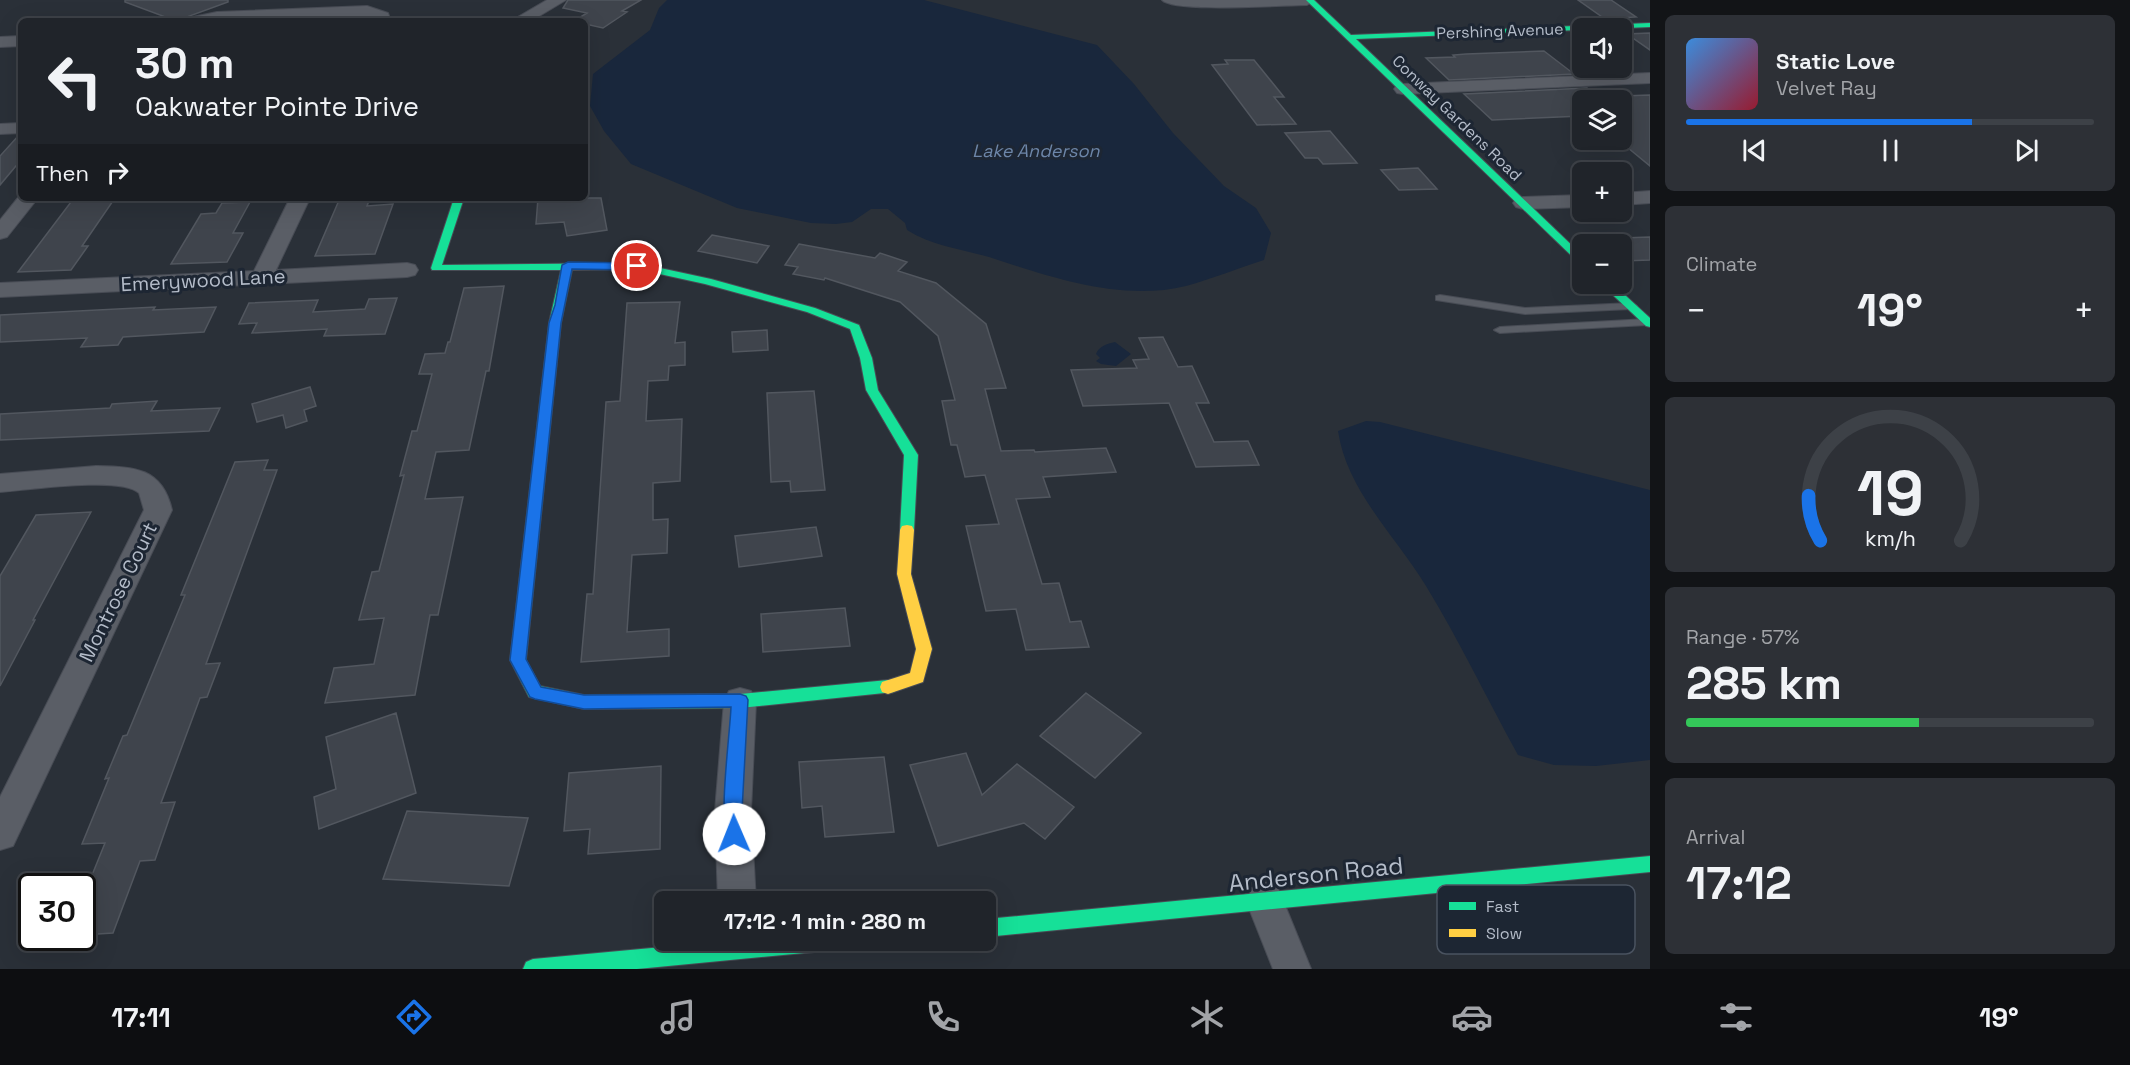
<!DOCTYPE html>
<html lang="en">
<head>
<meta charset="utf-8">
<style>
	body { margin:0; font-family:"Space Grotesk",sans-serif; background:#2d3036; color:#f1f3f6; height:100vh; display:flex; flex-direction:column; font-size:22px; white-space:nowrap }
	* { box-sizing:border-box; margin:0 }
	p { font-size:20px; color:#a2a4a8 }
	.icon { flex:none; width:33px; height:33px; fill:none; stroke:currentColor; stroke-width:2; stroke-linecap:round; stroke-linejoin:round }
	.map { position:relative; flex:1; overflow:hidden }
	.sheet { display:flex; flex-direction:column; gap:15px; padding:15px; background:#121417; width:480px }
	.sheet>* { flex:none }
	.hud { position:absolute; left:18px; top:18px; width:570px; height:183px; border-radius:9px; box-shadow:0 6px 24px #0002,0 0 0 2px #3d4147; background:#20242a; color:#f1f3f6; overflow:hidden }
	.controls { position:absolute; left:1572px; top:18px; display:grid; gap:12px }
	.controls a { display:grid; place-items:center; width:60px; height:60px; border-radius:9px; background:#20242a; box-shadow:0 6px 24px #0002,0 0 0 2px #3d4147; font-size:30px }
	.speed { position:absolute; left:18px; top:873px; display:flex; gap:12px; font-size:30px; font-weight:700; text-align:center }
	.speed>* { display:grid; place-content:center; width:78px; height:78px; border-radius:50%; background:#20242a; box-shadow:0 6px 24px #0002,0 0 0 2px #3d4147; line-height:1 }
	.speed .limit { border:3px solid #111; border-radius:9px; background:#fff; color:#111 }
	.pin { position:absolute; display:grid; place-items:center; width:51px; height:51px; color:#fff; margin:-26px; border:3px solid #fff; border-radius:50%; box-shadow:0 2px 6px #0007 }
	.me { position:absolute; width:66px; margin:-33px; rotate:359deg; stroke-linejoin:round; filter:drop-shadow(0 0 4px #0008) }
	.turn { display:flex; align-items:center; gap:21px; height:126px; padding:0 18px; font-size:27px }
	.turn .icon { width:78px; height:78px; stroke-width:2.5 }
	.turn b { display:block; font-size:42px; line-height:51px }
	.then { display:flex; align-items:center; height:57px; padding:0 18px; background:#0003; gap:12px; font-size:22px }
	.big { font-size:45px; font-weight:600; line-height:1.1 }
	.sheet .tile { flex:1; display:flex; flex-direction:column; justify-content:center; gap:9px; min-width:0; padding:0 21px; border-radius:9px; background:#2d3036 }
	.sheet .dial { align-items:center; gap:0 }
	.dial svg { height:156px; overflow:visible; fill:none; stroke:#3d4147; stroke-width:7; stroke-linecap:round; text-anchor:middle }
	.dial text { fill:#f1f3f6; stroke:none }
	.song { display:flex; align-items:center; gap:18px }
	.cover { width:72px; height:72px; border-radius:9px; background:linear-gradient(135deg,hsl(210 70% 55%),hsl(350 70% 35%)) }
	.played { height:6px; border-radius:3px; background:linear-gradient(90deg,#1a73e8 70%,#3d4147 70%) }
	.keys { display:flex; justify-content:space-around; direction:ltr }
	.heat { display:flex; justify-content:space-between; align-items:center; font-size:33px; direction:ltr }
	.charge { height:9px; border-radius:4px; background:linear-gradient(90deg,#34c759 57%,#3d4147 0) }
	.trip { position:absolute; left:654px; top:891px; width:342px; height:60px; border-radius:9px; background:#20242a; box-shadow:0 6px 24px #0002,0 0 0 2px #3d4147; font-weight:600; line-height:60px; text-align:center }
	.tab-bar { display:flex; height:96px; justify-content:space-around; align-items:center; background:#0d0e11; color:#a2a4a8 }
	.tab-bar .icon { width:42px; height:42px }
	.tab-bar .current { color:#1a73e8 }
	.tab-bar b { font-size:27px; color:#f1f3f6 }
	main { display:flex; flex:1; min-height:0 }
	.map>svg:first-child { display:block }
	.water { fill:#19273c }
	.building { fill:#3f444c; stroke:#52575f; stroke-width:1.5 }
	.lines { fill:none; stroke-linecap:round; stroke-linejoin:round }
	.lane-casing { stroke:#484c55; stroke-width:2 }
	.street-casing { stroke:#484c55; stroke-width:2 }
	.fast-casing { stroke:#484c55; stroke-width:2 }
	.slow-casing { stroke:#484c55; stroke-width:2 }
	.lane { fill:#5a5e66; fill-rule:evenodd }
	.street { fill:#5a5e66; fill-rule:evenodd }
	.fast { fill:#16e098; fill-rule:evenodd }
	.slow { fill:#ffcf43; fill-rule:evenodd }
	.route { fill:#1a73e8; stroke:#114b97; stroke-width:1.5 }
	.labels { text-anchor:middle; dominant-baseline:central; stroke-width:6; stroke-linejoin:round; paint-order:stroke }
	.far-street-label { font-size:16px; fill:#b4bcc9; stroke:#1d2633 }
	.far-water-label { font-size:18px; font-style:italic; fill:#6d86a8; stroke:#1d2633 }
	.street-label { font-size:20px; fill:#b4bcc9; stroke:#1d2633 }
	.near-street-label { font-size:24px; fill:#b4bcc9; stroke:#1d2633 }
	.key { fill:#1d2633; stroke:#4a5360; stroke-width:1.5 }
	.key-label { font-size:16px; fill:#b4bcc9 }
</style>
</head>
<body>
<main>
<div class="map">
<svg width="1650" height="969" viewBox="0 0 1650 969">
	<rect width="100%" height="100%" fill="#2a3038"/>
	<path class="water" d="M667,0H924L1097,45L1134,84L1173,133L1224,186L1256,208L1271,233L1264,260C1238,268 1212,279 1186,286C1121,302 1050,277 989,257C961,249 932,246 907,230L905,223L888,209H871L852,222L836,224L811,223L737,208L631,164L604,131L590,106L593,74L650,30L659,8Z
		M1115,342L1131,354L1116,366L1101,364L1096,361L1100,358L1096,354C1099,346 1107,344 1115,342Z
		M1366,421L1380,422L1650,490V760L1596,766L1554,765L1518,755C1487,699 1459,640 1426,586C1395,535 1347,491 1338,431Z"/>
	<path class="building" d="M125,0H228V2L176,21L125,2Z
		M568,0H641L622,11L627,12L603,28L585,24V21H574L587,13L563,8Z
		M1578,0H1611L1636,17L1605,19Z
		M1650,33V50L1627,34Z
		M1544,51L1574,74L1449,80L1426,58L1455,57L1453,55L1466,54Z
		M1225,60H1254L1284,97H1274L1296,124L1257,125L1212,65L1228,64Z
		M1587,88L1603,100H1582V116L1492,120L1464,94Z
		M1650,95V166L1622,143V96Z
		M1330,131L1357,163L1323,164L1318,158H1305L1285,133Z
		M19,135H21V160L0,185V156Z
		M1418,168L1437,189L1399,190L1381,170Z
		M74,198H115L82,246H88L71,270L18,272Z
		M340,198H370L367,206L393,204L375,254L315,256Z
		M538,198H601L607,230L567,236L564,222L536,224Z
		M250,202L233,233H243L227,262L171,264L201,214L216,213L222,203Z
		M712,235L769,246L757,263L698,251Z
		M1650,237V260L1622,261V238Z
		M799,244L875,258L880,253L907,262L898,271L936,283L986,324L1006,388L985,389L1001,451L1034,450L1035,452L1106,448L1116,472L1043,477L1050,497L1016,499L1042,584L1059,583L1070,622L1081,621L1089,647L1026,650L1016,609L986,611L966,526L999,524L985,475L965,477L957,445H951L942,401L955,400L938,336L900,302L825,278L824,280L793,274L798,267L785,265Z
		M504,286L489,371H486L469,450L436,452L425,499L463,497L438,615H430L415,695L325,703L334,668L374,664L384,618L359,620L372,572L379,571L404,475L400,476L412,431H417L432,374H419L425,354L445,353L448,342H450L464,288Z
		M397,298L385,334L324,336L327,329L252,333L257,323L239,324L249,303L318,300L313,312L365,309L369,299Z
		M680,302L675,343L685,342V365L669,366L668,380L648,381L646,421L682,419L680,481L653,483V520L668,519L667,553L632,555L627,632L669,629V656L581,662L587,594H593L606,402L620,401L627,303Z
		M155,307L153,310L216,307L204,332L123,337L118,345L81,347L87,338L0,342V315Z
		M767,330L768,350L733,352L732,332Z
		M1163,337L1178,367L1192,366L1209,403H1196L1214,442L1248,441L1259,465L1196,467L1169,403L1083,406L1071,370L1137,368L1133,360L1149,359L1139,338Z
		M310,387L316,406L304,410L307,421L286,428L283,415L257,422L252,404Z
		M814,391L825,490L791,492L790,481L771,482L767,393Z
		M157,401L151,411L220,408L209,431L0,440V414L110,408L112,404Z
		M268,460L264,470H277L206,664L220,663L207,697L200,698L161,803L175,802L155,860L140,861L113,933L82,935V881L90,880L105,843L82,844L109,778L105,779L123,736L127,735L185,595H181L235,462Z
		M91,512L33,620H35L0,686V576L36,515Z
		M816,527L822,556L739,567L735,536Z
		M845,608L850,646L763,652L761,614Z
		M1086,693L1141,733L1095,778L1040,736Z
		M396,713L416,793L319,829L314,797L336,789L326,737Z
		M966,753L982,795L1017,764L1074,807L1045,839L1024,823L938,846L910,765Z
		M884,757L894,832L825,837L822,806L802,808L799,762Z
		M661,766L660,849L588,854L590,829L564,831L569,773Z
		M407,811L528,818L509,886L383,879Z"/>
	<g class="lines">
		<defs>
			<path id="lane" d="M1440,295L1525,308L1631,303L1637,306L1631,309L1525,314L1436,300V296Z
				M1647,319H1650V325H1647L1500,333L1494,330L1500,327Z"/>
			<path id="street" d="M547,0H566L531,21H511Z
				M1162,0H1315L1307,5C1284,5 1174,13 1162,0Z
				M367,6L388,13L391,21H375V19L366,16L186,21L188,18L217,12Z
				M21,36V46L0,47V37Z
				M1650,73V83L1403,94L1397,93L1394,89L1397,85L1403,84Z
				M21,123V133L0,134V124Z
				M1650,191V203L1622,205V193Z
				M21,194V198H38L7,237L0,239V220Z
				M1582,195V207L1523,209L1516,207L1513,203L1516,199L1523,197Z
				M290,198H310L276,270L407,263L415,265L418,270L415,275L407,277L0,297V283L254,271Z
				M96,466C134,467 162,467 172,510L13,846L0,850V797L144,510L139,493C122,476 27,490 0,492V474Z
				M740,688L751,691L756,701L751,811L756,902H718L715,811L724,701L729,691Z
				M1265,883L1278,888L1311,969H1273L1246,901L1252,888Z"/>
			<path id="fast" d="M1306,0H1314L1351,35L1650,23V27L1356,39L1582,255V263L1578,262Z
				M454,198H464L442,265L637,263L711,279L815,308L859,325L872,358L878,390L918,455L914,530L912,534H902L900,530L904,455L866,390L860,358L850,329L807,312L705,284L637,269L572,270L561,323L526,660L540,686L584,695L740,694L888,680L894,682L896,687L894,692L740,708L584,709L529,697L510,660L549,323L561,270H432L431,268Z
				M1601,284H1613L1650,318V327L1646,326Z
				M1650,856V872L986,937V919Z
				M738,940H855L853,947L846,949L637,969H523L526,962L533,959Z"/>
			<path id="slow" d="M907,525L912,526L914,530L911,574L932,649L923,682L888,694L882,692L880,687L882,682L910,673L916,649L897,574L900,530L902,526Z"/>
		</defs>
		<use href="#lane" class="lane-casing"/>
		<use href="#street" class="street-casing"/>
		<use href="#fast" class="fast-casing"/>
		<use href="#slow" class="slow-casing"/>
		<use href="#lane" class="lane"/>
		<use href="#street" class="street"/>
		<use href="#fast" class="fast"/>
		<use href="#slow" class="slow"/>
	</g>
	<path class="route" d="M568,262L637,263L643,266L637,270L572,269L561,323L526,659L541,687L584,695L740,694L746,696L748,700L742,811L743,834L740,840L734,842L728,840C718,819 730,734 731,707L584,709L535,699L530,697L510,660L549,323L555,305L562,265Z"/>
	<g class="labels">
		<g class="far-street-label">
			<text transform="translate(1500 31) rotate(-2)">Pershing Avenue</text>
			<text transform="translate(1457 118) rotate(44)">Conway Gardens Road</text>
		</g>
		<g class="far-water-label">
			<text x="1036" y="150">Lake Anderson</text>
		</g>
		<g class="street-label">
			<text transform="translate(203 280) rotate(-3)">Emerywood Lane</text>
			<text transform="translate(118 592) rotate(-64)">Montrose Court</text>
		</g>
		<g class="near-street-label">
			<text transform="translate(1316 874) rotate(-6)">Anderson Road</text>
		</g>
	</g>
	<rect x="1437" y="885" width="198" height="69" rx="9" class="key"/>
	<rect x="1449" y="902" width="27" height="8" fill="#16e098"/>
	<rect x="1449" y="929" width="27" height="8" fill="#ffcf43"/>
	<g class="key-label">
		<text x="1486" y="912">Fast</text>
		<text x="1486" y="939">Slow</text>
	</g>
</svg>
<div class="controls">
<a><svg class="icon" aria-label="sound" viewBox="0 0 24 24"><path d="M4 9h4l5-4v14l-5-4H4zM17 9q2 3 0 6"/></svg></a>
<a><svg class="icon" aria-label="layers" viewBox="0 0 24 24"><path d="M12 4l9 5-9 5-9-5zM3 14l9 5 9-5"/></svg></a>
<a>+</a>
<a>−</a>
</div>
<div class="speed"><div class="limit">30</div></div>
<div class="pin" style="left:637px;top:266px;background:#d93025"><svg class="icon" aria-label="arrive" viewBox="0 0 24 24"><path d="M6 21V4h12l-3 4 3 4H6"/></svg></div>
<svg class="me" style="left:734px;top:834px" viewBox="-20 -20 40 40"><circle r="19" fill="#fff"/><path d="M0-13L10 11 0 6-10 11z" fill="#1a73e8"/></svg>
<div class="trip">17:12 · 1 min · 280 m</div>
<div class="hud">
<div class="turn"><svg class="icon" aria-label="left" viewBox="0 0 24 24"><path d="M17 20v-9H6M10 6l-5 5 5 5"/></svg><div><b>30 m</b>Oakwater Pointe Drive</div></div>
<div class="then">Then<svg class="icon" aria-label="right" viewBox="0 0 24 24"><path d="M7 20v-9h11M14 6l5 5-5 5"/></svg></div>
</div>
</div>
<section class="sheet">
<div class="tile">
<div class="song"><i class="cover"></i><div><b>Static Love</b><p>Velvet Ray</p></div></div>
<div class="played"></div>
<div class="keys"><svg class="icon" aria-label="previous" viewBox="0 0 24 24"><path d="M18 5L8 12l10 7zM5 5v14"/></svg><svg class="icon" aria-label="pause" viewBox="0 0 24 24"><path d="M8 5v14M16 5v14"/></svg><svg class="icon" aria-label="next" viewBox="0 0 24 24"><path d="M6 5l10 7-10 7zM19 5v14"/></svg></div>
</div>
<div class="tile"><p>Climate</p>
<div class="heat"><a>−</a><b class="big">19°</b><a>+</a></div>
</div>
<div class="tile dial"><svg viewBox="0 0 100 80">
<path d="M14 69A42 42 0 1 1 86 69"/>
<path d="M14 69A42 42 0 0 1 8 46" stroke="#1a73e8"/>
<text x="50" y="56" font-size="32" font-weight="700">19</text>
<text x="50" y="72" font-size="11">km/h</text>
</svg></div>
<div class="tile"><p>Range · 57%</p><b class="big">285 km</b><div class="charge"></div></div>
<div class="tile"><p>Arrival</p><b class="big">17:12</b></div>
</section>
</main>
<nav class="tab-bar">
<b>17:11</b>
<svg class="icon current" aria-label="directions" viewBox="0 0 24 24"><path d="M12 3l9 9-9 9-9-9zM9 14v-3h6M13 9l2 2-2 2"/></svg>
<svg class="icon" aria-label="music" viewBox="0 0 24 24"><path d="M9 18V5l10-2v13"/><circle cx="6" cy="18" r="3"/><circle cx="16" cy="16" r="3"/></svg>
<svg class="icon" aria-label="phone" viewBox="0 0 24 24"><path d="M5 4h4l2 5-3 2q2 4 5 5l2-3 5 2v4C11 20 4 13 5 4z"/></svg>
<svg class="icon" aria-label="climate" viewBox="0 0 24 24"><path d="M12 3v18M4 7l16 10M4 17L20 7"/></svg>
<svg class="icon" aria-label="car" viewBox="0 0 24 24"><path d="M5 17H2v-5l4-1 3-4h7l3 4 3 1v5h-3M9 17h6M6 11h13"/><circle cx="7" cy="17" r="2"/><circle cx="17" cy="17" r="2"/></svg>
<svg class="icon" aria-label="filters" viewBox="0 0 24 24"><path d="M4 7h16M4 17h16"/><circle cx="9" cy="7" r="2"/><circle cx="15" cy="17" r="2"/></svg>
<b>19°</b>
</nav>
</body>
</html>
